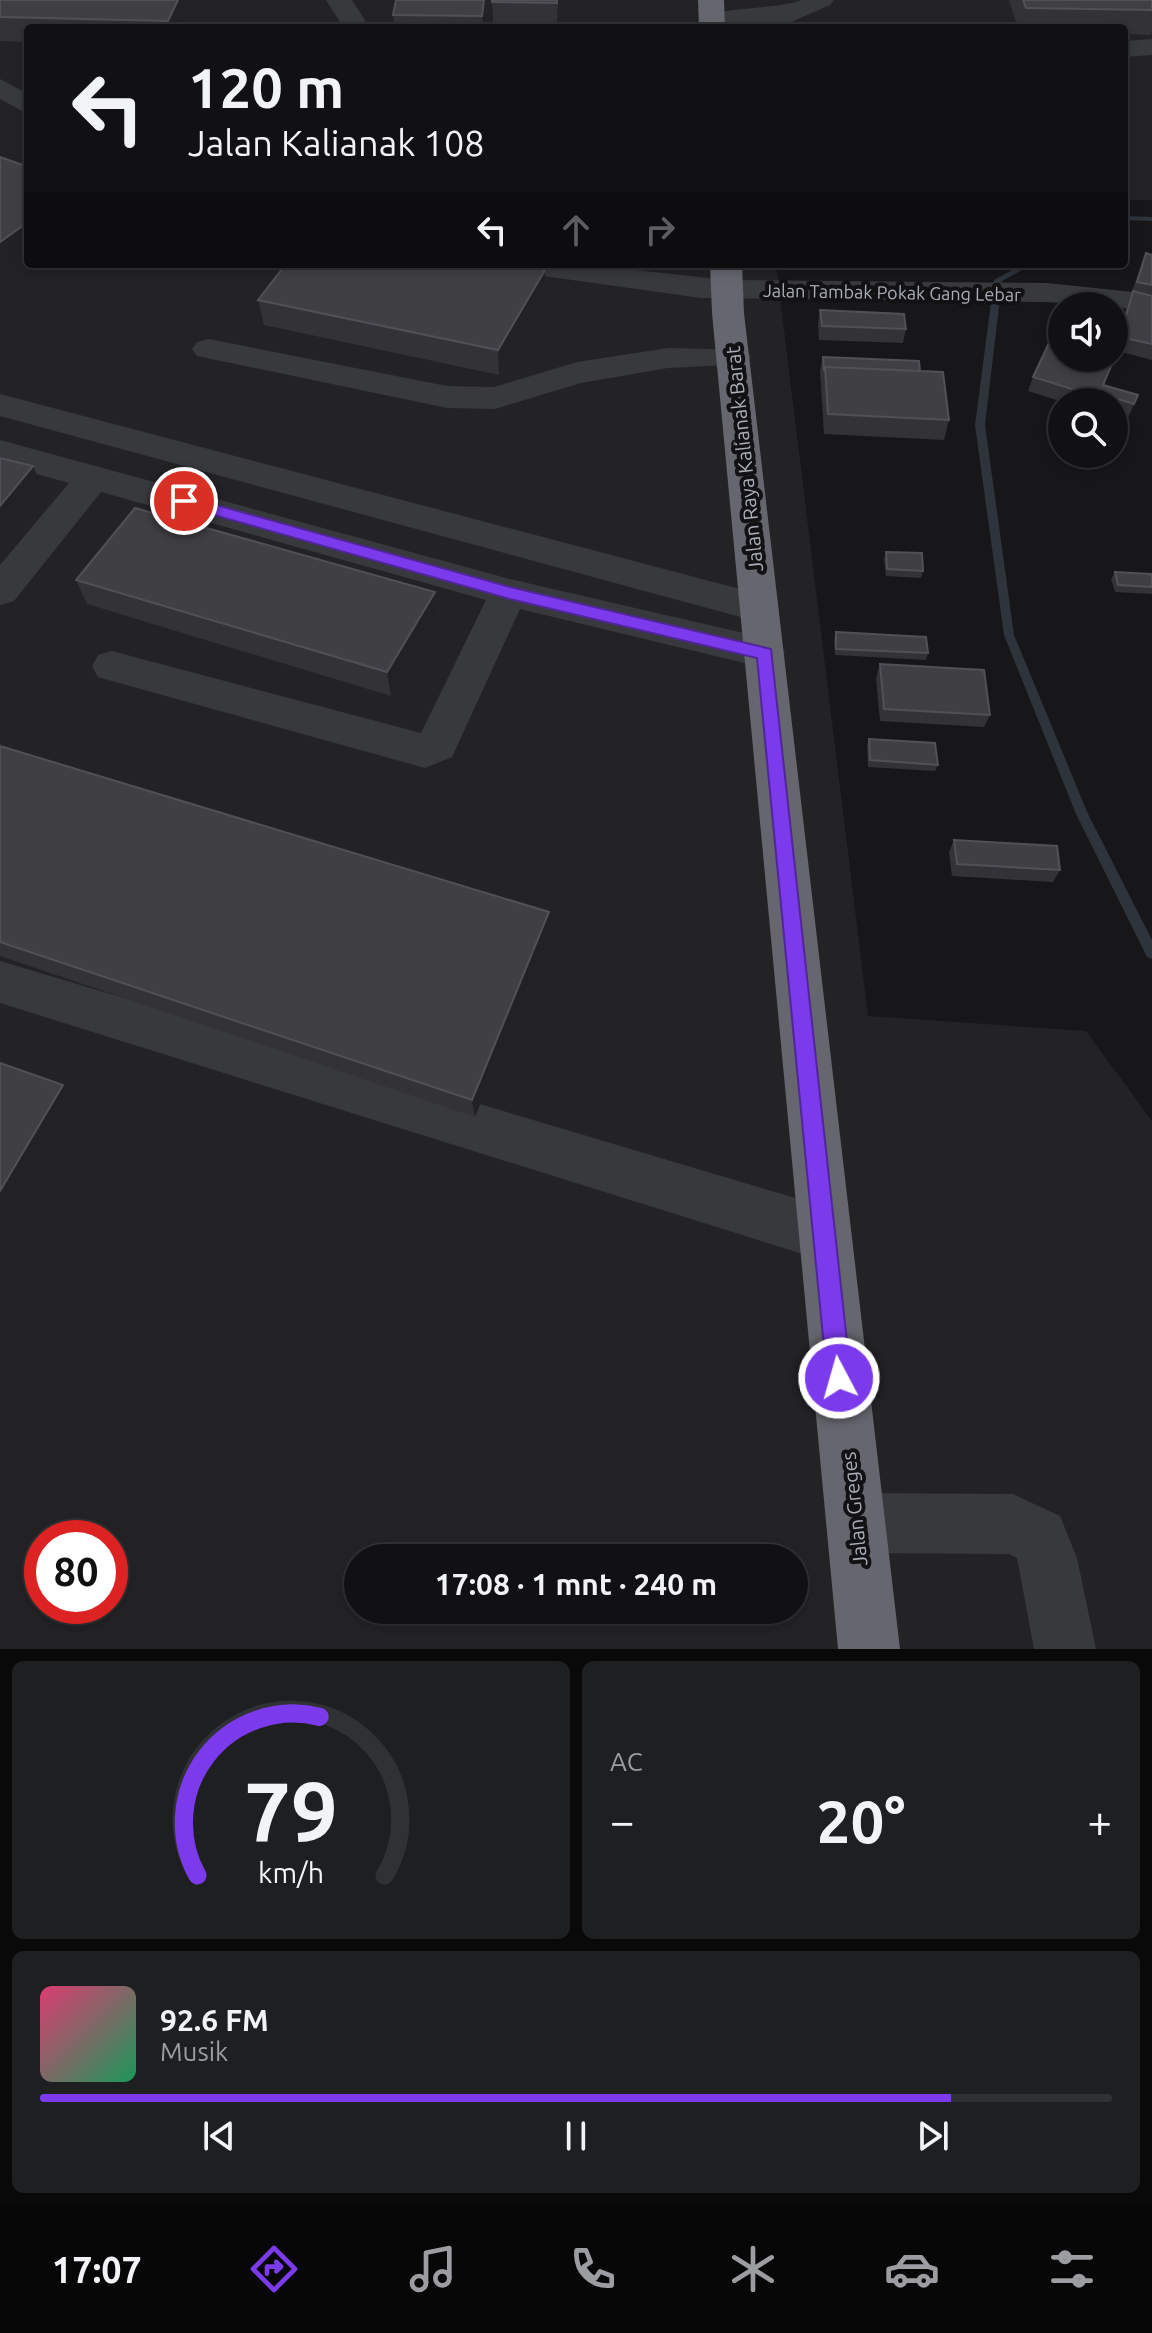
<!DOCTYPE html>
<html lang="id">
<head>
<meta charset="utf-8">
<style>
	body { margin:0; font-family:Ubuntu,sans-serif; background:#1e1f21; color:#f1f3f6; height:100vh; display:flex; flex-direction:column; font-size:30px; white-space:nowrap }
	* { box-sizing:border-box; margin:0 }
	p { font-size:26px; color:#9c9da0 }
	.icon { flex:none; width:44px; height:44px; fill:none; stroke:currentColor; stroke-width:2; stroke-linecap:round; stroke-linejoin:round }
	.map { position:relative; height:1649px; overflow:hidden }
	.sheet { display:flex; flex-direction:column; gap:12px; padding:12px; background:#09090a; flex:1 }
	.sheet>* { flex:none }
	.banner { position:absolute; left:24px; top:24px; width:1104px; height:244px; border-radius:8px; box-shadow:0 4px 12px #0003,0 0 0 2px #303133; background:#111113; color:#f1f3f6; overflow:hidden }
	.tools { position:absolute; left:1048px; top:292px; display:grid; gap:16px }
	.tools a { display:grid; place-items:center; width:80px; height:80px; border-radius:50%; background:#111113; box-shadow:0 4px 12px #0003,0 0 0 2px #303133; font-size:40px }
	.speed { position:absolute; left:24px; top:1520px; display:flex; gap:16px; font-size:40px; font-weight:700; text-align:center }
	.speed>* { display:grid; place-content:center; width:104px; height:104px; border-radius:50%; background:#111113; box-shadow:0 4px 12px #0003,0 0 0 2px #303133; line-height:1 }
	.speed .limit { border:12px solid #d22; background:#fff; color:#111 }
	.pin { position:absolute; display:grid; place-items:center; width:68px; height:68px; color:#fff; margin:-34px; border:4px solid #fff; border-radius:50%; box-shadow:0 2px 8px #0007 }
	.me { position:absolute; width:88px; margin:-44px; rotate:354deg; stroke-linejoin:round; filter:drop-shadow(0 0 6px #0008) }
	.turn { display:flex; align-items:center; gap:28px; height:168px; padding:0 32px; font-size:36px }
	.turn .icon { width:104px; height:104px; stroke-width:2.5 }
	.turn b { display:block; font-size:56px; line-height:68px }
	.lanes { display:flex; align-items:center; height:76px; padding:0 32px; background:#0003; justify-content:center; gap:40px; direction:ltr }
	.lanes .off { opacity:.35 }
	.big { font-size:60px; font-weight:700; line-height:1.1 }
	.sheet .widget { flex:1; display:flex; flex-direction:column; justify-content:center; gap:12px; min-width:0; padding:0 28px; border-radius:12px; background:#1e1f21 }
	.sheet .dial { align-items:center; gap:0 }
	.dial svg { height:208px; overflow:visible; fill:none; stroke:#303133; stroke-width:7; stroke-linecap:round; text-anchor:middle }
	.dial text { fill:#f1f3f6; stroke:none }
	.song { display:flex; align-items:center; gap:24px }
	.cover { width:96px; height:96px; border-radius:12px; background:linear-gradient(135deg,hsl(340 70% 55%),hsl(150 70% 35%)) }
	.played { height:8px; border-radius:4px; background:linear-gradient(90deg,#7c3aed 85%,#303133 85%) }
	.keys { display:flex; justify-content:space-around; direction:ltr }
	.heat { display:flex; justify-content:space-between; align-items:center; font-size:44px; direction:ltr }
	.sheet .tiles { flex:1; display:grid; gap:12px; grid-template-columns:1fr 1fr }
	.widget:last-child { grid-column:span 2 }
	.trip { position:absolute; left:344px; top:1544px; width:464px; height:80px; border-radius:40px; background:#111113; box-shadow:0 4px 12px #0003,0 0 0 2px #303133; font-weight:700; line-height:80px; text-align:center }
	.tab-bar { display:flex; height:128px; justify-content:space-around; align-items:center; background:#070708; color:#9c9da0 }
	.tab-bar .icon { width:56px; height:56px }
	.tab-bar .selected { color:#7c3aed }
	.tab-bar b { font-size:36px; color:#f1f3f6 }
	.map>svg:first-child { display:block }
	.built { fill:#232326; fill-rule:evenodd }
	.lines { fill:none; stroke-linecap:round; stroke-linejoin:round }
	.stream { fill:#2e343c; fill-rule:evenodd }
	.minor { fill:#38393d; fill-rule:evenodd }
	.highway { fill:#65666e; fill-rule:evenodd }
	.wall { fill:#333337 }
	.shaded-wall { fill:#222225 }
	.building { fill:#404044; stroke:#505156; stroke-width:2 }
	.route { fill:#7c3aed; stroke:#51269a; stroke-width:2 }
	.labels { text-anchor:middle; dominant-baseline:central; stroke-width:8; stroke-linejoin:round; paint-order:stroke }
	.far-street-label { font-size:18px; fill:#aaadb7; stroke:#121214 }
	.street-label { font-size:20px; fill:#aaadb7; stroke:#121214 }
</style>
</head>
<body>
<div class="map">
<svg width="1152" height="1649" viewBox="0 0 1152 1649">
	<rect width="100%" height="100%" fill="#171719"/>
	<path class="built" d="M0,0H1152V200H1124V28H28V264H776L868,1016L1086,1031L1152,1121V1649H0ZM42,1538H110V1606H42ZM358,1558H794V1610H358Z"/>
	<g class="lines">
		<path class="stream" d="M1124,216L1152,217V221L1124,220Z
			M1023,264H1033L1002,281L985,425L1014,635L1088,814L1152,940V959L1147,957L1076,814L1004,635L975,425L994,280Z"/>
		<path class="minor" d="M326,0H352L370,28H344Z
			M801,0H834L830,5L791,22L709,28L699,21C710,6 779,10 801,0Z
			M1152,39V55L1124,57V41Z
			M0,79L28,94V114L0,99Z
			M506,264H580L727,280L1047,283L1152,294V314L1114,306L1047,302L701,298L522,273L511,271Z
			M209,339L447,386L494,387L577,362L668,348L746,350L751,357L746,364L668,368L581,383L495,409L447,408L197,356L192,349L197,342Z
			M0,394L759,594L773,598L779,608L773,618L759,622L0,416Z
			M0,440L510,579L765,638L779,642L785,653L779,664L765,668L520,609L452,757L425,768L112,681L98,677L92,666L98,655L112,651L421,733L486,600L101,492L14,601L0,605V565L69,483L0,464Z
			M0,961L822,1206L841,1214L849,1233L841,1252L822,1260L0,1003Z
			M856,1493L1013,1494L1060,1516L1077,1558L1096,1649H1034L1017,1558L1009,1554L856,1553L835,1544L826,1523L835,1502Z"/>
		<path class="highway" d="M698,0H724L725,28H699Z
			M710,264H742L744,313L900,1649H838L712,313Z"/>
	</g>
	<path class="wall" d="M0,0H194L182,28H28V42L0,41Z
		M396,0H488L484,28H394L393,15Z
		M492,0H558L557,22H493Z
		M1009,0H1152V31L1151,35L1124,34V28H1018Z
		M1146,253L1152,255V360L1118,351L1103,385L1138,395L1128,418L1114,414V402H1063L1028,391L1033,377L1117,342L1127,305Z
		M545,270V295L499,375L264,325L258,300Z
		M820,310L906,329L903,343L819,340L818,324Z
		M823,357L920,371L949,420L944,440L824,434L820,371Z
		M886,552L923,571L921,578L886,576L884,559Z
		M1115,572L1152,574V594L1115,592L1111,579Z
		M76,580L435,592L438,616L391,696L87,604Z
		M836,632L928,653L926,660L835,655L834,639Z
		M880,664L990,715L984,727L880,721L876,678Z
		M869,739L938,765L935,771L868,767L867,746Z
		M0,746L550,933L475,1117L0,956Z
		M954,840L1060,870L1053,882L952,876L949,852Z"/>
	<path class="shaded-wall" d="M178,0H194L182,28H170L168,21Z
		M484,0H488L484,28H483L482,16Z
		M28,222V254L0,274V242Z
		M545,270V295L499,375L498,350Z
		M33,466L44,491L0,545V506Z
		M435,592L438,616L391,696L387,672Z
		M549,912L550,933L475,1117L472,1100Z
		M63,1085L77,1102L0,1235V1191Z"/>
	<path class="building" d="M0,0H178L168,21L0,17Z
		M396,0H484L482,16L393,15Z
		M492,0H557V3L492,2Z
		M1023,0H1152V10L1026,8Z
		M0,157L28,167V222L0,242Z
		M1146,253L1152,255V285L1137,282Z
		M286,264H514L545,270L498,350L258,300Z
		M1133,291L1152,296V344L1120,337Z
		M820,310L904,314L906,329L822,326Z
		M1058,324L1062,325V358H1114V341L1121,343L1103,385L1138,395L1134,404L1105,395L1104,399L1033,377Z
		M823,357L919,361L920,371L825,367L824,371Z
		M825,367L943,372L949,420L828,414Z
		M0,458L33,466L0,506Z
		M135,508L435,592L387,672L76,580Z
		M886,552L922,553L923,571L887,569Z
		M1115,572L1152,574V587L1118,585Z
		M836,632L926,637L928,653L836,649Z
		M880,664L984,670L990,715L884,709Z
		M869,739L935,743L938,765L870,760Z
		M0,746L549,912L472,1100L0,942Z
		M954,840L1057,846L1060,870L957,864Z
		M0,1063L63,1085L0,1191Z"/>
	<path class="route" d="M184,496L510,587L771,649L851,1378L847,1387L839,1390L831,1387L827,1378L757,658L510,599L179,505L177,501Z"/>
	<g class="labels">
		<g class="far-street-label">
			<text transform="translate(892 292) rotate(1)">Jalan Tambak Pokak Gang Lebar</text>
		</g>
		<g class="street-label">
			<text transform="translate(744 459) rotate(-96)">Jalan Raya Kalianak Barat</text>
			<text transform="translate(854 1509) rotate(-96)">Jalan Greges</text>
		</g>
	</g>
</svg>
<div class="tools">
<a><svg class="icon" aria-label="sound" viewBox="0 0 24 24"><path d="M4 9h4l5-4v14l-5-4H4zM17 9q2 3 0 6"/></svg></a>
<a><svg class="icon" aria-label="search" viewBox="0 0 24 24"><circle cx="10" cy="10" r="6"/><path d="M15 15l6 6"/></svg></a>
</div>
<div class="speed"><div class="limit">80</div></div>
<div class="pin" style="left:184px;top:501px;background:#d93025"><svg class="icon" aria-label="arrive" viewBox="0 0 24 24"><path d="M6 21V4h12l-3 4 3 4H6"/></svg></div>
<svg class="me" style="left:839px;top:1378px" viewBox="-20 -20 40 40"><circle r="17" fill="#7c3aed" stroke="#fff" stroke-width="3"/><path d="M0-11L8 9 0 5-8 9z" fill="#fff"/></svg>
<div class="trip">17:08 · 1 mnt · 240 m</div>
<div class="banner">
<div class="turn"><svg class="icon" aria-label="left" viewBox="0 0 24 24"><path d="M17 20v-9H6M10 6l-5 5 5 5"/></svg><div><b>120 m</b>Jalan Kalianak 108</div></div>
<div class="lanes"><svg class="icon" aria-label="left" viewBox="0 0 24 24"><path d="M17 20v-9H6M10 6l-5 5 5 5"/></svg><svg class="icon off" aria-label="ahead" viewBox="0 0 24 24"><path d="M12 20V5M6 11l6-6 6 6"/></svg><svg class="icon off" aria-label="right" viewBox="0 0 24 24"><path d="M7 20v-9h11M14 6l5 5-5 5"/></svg></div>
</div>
</div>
<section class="sheet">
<div class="tiles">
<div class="widget dial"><svg viewBox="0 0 100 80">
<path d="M14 69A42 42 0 1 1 86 69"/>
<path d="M14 69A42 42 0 0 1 61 8" stroke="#7c3aed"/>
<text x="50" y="56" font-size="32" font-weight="700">79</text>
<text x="50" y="72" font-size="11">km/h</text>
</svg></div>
<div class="widget"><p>AC</p>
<div class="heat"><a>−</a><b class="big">20°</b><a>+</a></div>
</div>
<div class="widget">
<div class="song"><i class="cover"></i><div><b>92.6 FM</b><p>Musik</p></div></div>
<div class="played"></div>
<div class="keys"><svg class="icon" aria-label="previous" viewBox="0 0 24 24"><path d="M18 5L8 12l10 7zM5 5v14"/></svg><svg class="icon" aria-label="pause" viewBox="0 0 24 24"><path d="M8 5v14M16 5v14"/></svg><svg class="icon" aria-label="next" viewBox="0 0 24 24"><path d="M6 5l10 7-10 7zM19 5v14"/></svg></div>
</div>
</div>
</section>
<nav class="tab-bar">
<b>17:07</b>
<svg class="icon selected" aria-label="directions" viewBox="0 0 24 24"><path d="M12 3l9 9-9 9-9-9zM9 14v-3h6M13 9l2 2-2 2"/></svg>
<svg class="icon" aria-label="music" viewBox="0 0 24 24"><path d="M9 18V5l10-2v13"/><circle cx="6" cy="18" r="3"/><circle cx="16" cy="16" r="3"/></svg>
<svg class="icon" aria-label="phone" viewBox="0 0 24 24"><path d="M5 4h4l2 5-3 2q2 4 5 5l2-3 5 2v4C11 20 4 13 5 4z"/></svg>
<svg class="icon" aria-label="climate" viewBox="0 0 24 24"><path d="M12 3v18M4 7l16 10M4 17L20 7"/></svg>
<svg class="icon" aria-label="car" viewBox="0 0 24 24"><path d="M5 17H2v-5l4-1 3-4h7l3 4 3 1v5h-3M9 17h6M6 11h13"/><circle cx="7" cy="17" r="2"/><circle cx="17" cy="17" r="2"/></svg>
<svg class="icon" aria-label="filters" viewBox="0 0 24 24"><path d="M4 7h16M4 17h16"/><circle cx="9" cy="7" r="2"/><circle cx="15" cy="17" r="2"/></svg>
</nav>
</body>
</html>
